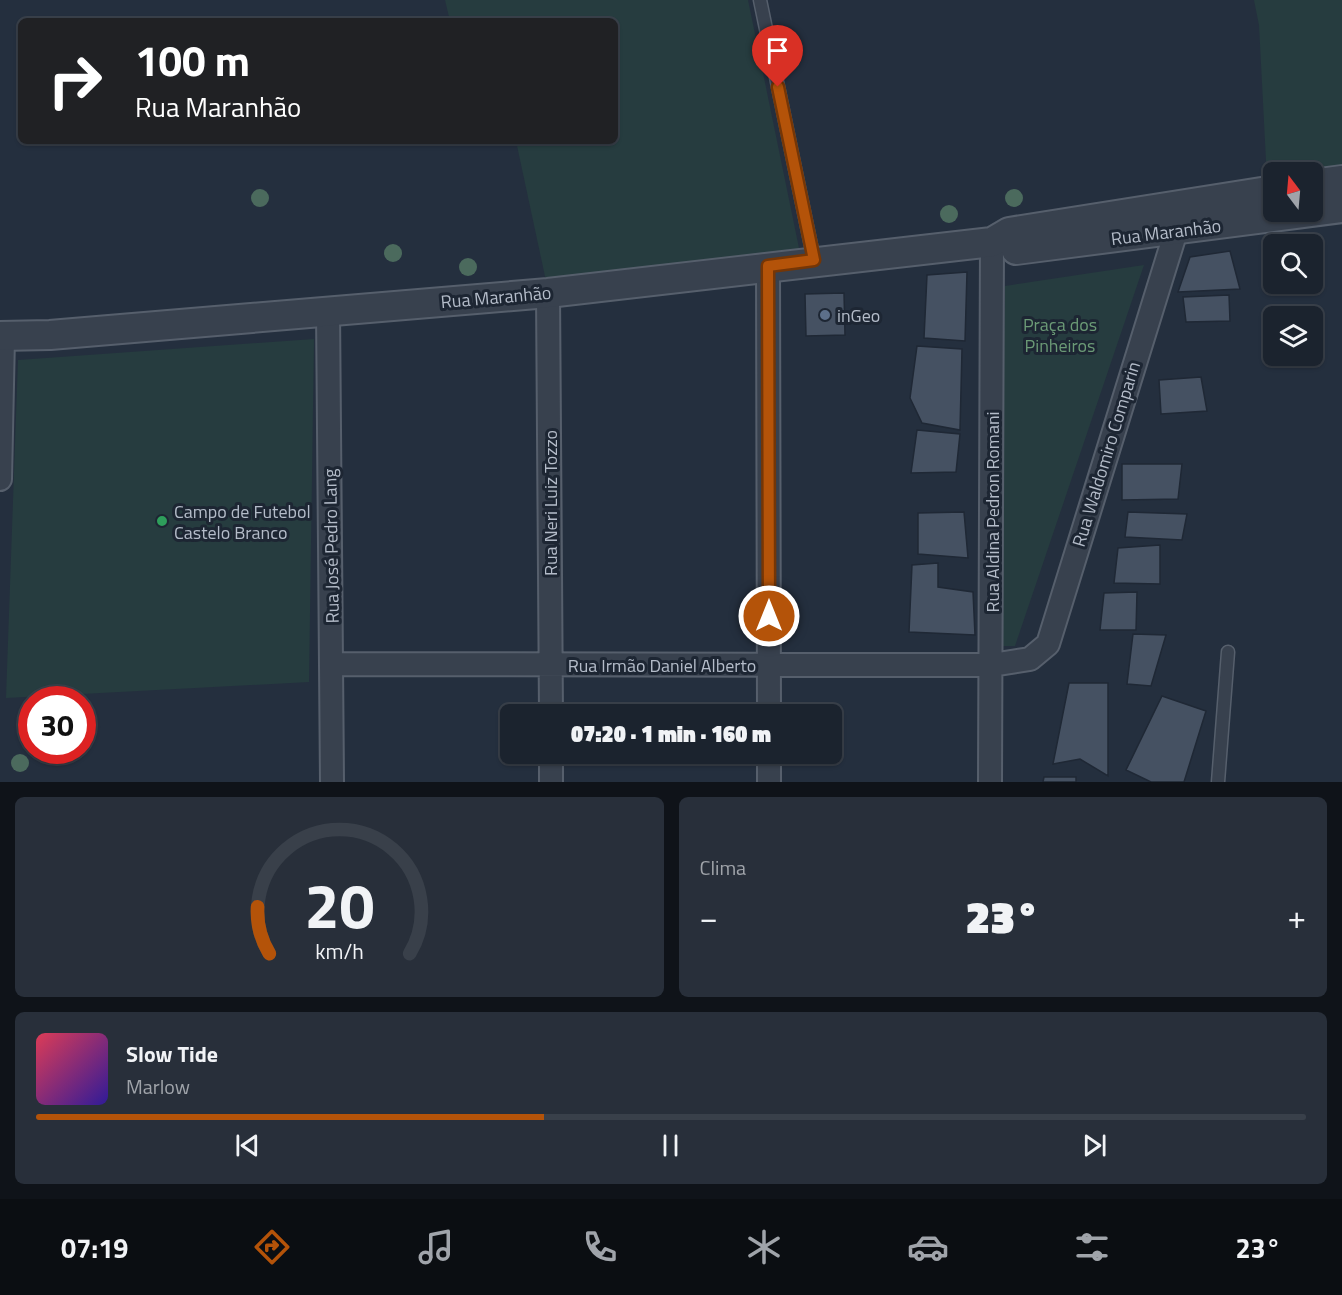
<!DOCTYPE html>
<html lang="pt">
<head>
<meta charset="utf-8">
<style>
	body { margin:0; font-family:"Titillium Web",sans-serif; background:#282f3a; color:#f1f3f6; height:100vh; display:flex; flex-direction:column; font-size:22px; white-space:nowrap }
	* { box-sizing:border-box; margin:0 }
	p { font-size:20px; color:#a0a4aa }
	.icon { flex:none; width:33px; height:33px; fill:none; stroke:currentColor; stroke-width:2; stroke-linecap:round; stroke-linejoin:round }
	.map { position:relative; height:782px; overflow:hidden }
	.panel { display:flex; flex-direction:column; gap:15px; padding:15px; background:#0f1319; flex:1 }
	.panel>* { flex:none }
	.guide { position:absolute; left:18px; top:18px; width:600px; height:126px; border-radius:9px; box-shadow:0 2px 4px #0004,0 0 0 2px #39404a; background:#202124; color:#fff; overflow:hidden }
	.needle { width:39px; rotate:344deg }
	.tools { position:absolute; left:1263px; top:162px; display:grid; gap:12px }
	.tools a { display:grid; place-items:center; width:60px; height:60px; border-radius:9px; background:#1b232e; box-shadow:0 2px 4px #0004,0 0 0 2px #39404a; font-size:30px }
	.speed { position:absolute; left:18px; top:686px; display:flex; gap:12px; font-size:30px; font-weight:700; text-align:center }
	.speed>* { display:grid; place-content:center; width:78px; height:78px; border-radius:50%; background:#1b232e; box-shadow:0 2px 4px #0004,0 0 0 2px #39404a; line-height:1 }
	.speed .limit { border:9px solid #d22; background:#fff; color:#111 }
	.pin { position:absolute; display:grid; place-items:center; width:51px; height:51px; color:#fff; margin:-62px -26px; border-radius:50% 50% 50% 0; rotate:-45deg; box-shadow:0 0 6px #0007 }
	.pin .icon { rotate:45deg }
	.me { position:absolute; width:66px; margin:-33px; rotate:0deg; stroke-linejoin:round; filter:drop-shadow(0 0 4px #0008) }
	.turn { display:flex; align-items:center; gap:21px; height:126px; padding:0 18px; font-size:27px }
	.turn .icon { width:78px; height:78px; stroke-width:2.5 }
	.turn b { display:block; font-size:42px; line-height:51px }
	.big { font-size:45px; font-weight:800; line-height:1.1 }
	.panel .tile { flex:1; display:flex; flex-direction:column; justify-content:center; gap:9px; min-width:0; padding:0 21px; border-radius:9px; background:#282f3a }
	.panel .dial { align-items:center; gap:0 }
	.dial svg { height:156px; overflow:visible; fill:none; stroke:#39404a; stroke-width:7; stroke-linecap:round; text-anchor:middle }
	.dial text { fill:#f1f3f6; stroke:none }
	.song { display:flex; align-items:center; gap:18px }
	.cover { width:72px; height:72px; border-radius:9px; background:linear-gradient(135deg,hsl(350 70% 55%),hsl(250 70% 35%)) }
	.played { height:6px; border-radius:3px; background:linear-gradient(90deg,#b45309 40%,#39404a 40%) }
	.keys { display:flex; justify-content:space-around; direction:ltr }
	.heat { display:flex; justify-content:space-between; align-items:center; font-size:33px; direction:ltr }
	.panel .tiles { flex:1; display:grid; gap:15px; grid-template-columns:1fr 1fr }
	.tile:last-child { grid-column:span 2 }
	.trip { position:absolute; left:500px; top:704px; width:342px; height:60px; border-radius:9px; background:#1b232e; box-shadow:0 2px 4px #0004,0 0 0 2px #39404a; font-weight:800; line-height:60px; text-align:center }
	.dock { display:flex; height:96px; justify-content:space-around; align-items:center; background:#0b0e12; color:#a0a4aa }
	.dock .icon { width:42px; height:42px }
	.dock .active { color:#b45309 }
	.dock b { font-size:27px; color:#f1f3f6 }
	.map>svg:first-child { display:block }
	.green { fill:#263c3f }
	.building { fill:#455162; stroke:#1f2835; stroke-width:1.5 }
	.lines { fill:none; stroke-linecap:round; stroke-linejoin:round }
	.service-casing { stroke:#565f6c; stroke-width:15 }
	.minor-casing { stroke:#565f6c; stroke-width:26 }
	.tertiary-casing { stroke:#565f6c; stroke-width:32 }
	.service { stroke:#38414e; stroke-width:12 }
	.minor { stroke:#38414e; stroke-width:22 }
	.tertiary { stroke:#38414e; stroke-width:28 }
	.tree { fill:#4b6a5d }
	.route-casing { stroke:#753606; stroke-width:15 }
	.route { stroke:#b45309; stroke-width:10 }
	.service-dot { fill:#5c6f8a; stroke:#1d2633; stroke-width:2 }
	.leisure-dot { fill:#2e9e5b; stroke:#1d2633; stroke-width:2 }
	.labels { text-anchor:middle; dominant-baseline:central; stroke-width:6; stroke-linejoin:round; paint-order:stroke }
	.street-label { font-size:18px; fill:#b4bcc9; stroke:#1d2633 }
	.poi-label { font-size:18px; fill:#b4bcc9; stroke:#1d2633; text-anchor:start }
	.park-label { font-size:18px; fill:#6b9a76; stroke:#1d2633 }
</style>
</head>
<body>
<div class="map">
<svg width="1342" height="782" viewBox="0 0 1342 782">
	<rect width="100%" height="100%" fill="#242f3e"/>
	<path class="green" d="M445,0H748L800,253L546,281L516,141H615V21H450Z
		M1254,0H1342V167L1311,172H1274L1273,179L1267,180L1259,25Z
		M1144,265L1015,646H997L1005,286Z
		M314,339L309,682L6,698L18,360Z"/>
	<path class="building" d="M1230,251L1240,289L1178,292L1190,257Z
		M967,272L965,341L924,338L927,275Z
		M844,293L845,335L806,336L805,294Z
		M1229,295L1230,321L1186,322L1183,297Z
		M917,346L962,349L960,430L922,423L910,398Z
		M1201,377L1207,411L1161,414L1159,380Z
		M917,430L960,434L956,472L911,473Z
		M1122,464H1182L1178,499L1122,500Z
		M964,512L968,558L918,554V513Z
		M1128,512L1187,514L1182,540L1125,537Z
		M1160,545V584L1114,583L1118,548Z
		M938,563V587L973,592L975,635L909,632L912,565Z
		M1137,592L1136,630H1100L1104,593Z
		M1133,634L1166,635L1151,686L1127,684Z
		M1069,683H1108V776L1080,759L1053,764Z
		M1162,696L1206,711L1184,782H1151L1126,770Z
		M1044,777H1076V782H1043Z"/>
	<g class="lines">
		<defs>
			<path id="service" d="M760,0L814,260
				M1218,782L1228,652"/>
			<path id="minor" d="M768,266L769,714
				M548,293L551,714
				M328,310L332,782
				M0,479L3,337
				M332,664L992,665L1030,659L1048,644L1181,215
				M551,782V753
				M769,782V753
				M990,782L992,242"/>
			<path id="tertiary" d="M1312,184L1342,180
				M1016,250L1342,208
				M0,336L50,335L548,293L992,242L1009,232L1274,190"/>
		</defs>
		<use href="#service" class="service-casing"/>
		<use href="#minor" class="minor-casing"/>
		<use href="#tertiary" class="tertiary-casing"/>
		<use href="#service" class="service"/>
		<use href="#minor" class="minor"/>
		<use href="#tertiary" class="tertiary"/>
	</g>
	<g class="tree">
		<circle cx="260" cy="198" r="9"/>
		<circle cx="1014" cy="198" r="9"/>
		<circle cx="949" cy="214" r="9"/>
		<circle cx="393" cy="253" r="9"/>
		<circle cx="468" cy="267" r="9"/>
		<circle cx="20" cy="763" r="9"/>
	</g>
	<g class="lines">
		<defs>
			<path id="route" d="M769,616L768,266L814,260L778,87"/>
		</defs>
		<use href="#route" class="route-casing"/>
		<use href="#route" class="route"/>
	</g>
	<circle class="service-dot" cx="825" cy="315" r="6"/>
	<circle class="leisure-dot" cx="162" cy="521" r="6"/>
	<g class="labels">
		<g class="street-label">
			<text transform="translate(1166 232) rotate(-7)">Rua Maranhão</text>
			<text transform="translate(496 297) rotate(-5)">Rua Maranhão</text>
			<text transform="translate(1106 454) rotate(-73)">Rua Waldomiro Comparin</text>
			<text transform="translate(550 503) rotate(-90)">Rua Neri Luiz Tozzo</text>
			<text transform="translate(992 512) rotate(-90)">Rua Aldina Pedron Romani</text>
			<text transform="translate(331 546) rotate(-91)">Rua José Pedro Lang</text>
			<text x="662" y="665">Rua Irmão Daniel Alberto</text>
		</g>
		<g class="poi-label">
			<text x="837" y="315">inGeo</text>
			<text x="174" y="511">Campo de Futebol<tspan x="174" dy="21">Castelo Branco</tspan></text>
		</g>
		<g class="park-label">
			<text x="1060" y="324">Praça dos<tspan x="1060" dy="21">Pinheiros</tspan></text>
		</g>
	</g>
</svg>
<div class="tools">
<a><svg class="needle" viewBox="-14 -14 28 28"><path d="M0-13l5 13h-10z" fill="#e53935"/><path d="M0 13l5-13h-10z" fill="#a0a4aa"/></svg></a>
<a><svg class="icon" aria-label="search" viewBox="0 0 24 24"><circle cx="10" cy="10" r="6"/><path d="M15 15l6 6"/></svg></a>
<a><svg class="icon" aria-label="layers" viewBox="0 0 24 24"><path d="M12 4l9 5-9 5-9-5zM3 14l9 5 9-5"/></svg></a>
</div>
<div class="speed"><div class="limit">30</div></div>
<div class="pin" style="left:778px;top:87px;background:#d93025"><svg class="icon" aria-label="arrive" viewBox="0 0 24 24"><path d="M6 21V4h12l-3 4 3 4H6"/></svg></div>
<svg class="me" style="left:769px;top:616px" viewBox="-20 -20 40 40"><circle r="17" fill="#b45309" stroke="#fff" stroke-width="3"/><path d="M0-11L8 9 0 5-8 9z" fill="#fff"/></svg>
<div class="trip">07:20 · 1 min · 160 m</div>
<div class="guide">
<div class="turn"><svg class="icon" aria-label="right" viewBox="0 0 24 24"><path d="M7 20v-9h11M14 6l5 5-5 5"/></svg><div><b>100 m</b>Rua Maranhão</div></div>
</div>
</div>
<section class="panel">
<div class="tiles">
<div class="tile dial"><svg viewBox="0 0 100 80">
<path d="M14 69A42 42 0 1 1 86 69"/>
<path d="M14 69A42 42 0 0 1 8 45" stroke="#b45309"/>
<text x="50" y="56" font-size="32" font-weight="700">20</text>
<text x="50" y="72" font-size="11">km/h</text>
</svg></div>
<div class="tile"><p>Clima</p>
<div class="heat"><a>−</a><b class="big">23°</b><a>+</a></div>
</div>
<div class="tile">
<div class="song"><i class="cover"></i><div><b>Slow Tide</b><p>Marlow</p></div></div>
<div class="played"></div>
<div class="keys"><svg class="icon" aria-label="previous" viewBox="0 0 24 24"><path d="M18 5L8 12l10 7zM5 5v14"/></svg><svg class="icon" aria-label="pause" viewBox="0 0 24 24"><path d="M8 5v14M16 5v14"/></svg><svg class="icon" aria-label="next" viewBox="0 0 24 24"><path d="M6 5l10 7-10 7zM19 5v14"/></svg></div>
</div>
</div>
</section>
<nav class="dock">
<b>07:19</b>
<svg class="icon active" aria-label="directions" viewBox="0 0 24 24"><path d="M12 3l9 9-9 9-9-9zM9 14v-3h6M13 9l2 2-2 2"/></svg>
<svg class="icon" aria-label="music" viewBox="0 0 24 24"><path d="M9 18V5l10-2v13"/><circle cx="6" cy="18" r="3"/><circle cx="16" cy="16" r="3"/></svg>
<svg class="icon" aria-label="phone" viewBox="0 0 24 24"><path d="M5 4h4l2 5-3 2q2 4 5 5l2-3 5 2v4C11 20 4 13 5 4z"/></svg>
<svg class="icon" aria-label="climate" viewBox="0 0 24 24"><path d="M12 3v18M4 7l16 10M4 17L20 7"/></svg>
<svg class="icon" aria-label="car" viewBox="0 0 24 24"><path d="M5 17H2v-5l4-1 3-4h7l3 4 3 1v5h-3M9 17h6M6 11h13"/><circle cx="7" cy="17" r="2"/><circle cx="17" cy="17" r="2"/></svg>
<svg class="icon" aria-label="filters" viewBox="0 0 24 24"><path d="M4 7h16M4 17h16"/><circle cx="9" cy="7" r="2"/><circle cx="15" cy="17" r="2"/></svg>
<b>23°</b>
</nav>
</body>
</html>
